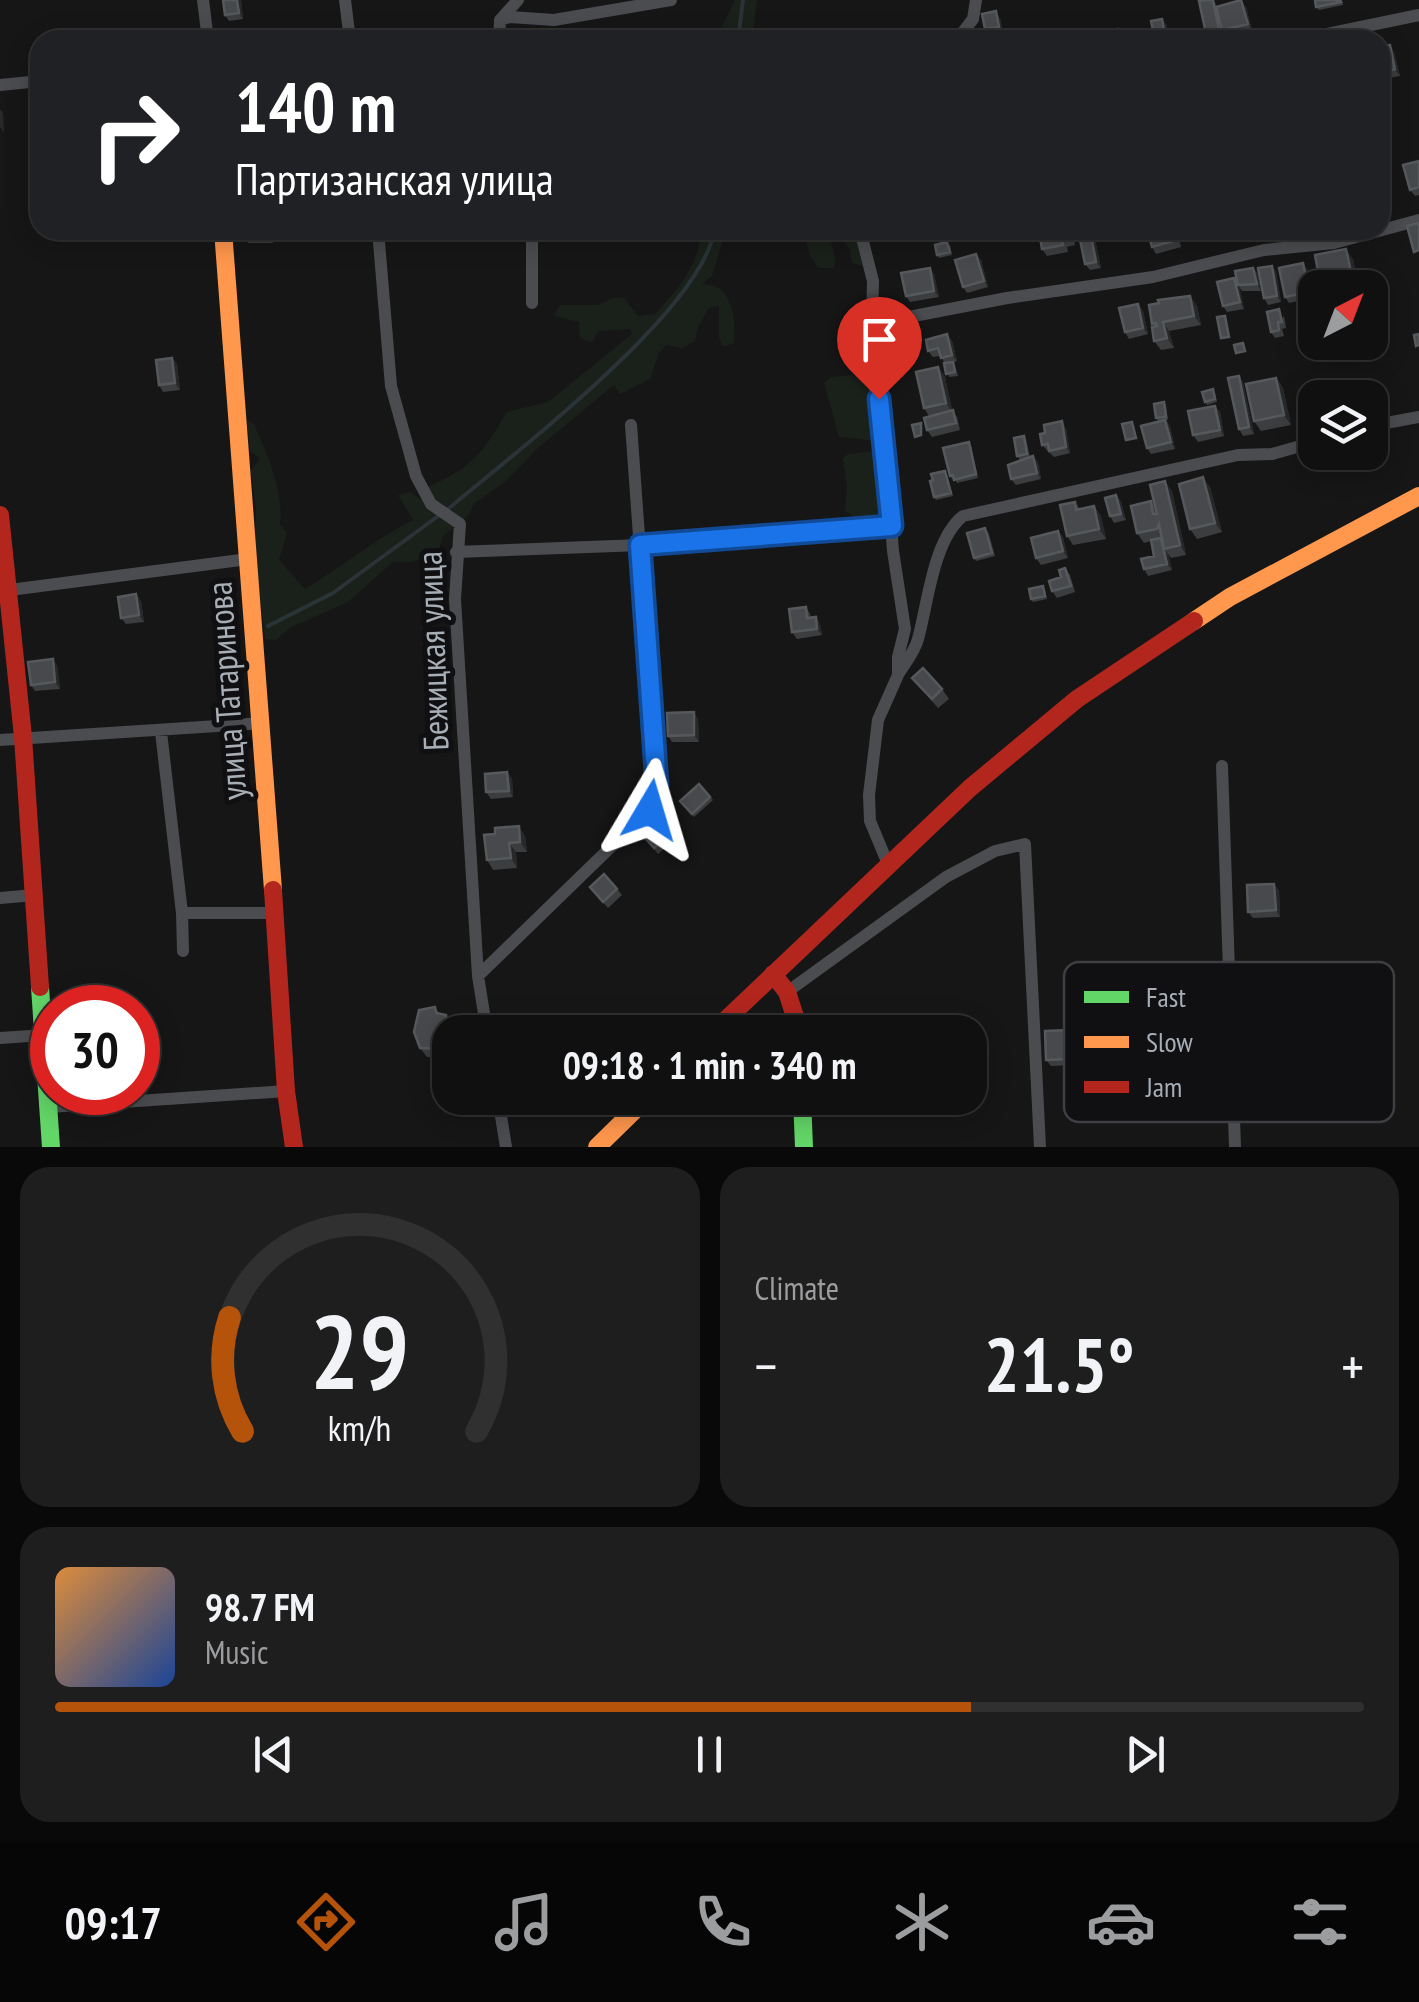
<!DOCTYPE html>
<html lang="en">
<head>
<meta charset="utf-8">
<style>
	body { margin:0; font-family:"PT Sans Narrow",sans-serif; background:#1e1e1e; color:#f1f3f6; height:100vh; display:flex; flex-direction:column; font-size:38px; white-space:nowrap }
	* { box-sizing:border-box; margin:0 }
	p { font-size:32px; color:#9c9d9f }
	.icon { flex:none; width:55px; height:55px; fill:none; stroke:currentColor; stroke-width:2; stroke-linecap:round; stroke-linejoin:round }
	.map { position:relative; height:1147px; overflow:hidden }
	.side { display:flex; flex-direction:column; gap:20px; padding:20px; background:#090909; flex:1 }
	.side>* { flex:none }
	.hud { position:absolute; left:30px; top:30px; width:1360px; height:210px; border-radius:30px; box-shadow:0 5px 25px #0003,0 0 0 2px #303030; background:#202124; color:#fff; overflow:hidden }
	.needle { width:65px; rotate:42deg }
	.buttons { position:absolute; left:1298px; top:270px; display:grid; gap:20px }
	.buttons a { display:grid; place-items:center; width:90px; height:90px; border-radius:20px; background:#101010; box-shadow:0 5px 25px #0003,0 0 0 2px #303030; font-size:50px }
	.speed { position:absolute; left:30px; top:985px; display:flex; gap:20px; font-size:50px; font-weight:700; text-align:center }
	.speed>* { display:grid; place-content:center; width:130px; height:130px; border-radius:50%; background:#101010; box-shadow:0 5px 25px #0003,0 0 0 2px #303030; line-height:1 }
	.speed .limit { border:15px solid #d22; background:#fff; color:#111 }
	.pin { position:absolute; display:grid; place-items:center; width:85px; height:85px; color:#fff; margin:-102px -42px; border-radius:50% 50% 50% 0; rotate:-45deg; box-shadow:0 0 10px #0007 }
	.pin .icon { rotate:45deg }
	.me { position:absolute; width:110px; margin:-55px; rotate:7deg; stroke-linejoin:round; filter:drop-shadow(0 0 8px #0008) }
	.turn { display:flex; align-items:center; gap:35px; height:210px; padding:0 40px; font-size:45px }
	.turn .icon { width:130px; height:130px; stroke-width:2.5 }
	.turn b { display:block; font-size:70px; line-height:85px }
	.big { font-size:75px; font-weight:700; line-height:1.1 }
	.side .card { flex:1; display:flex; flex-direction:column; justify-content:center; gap:15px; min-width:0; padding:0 35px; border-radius:30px; background:#1e1e1e }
	.side .dial { align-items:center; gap:0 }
	.dial svg { height:260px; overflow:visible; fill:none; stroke:#303030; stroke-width:7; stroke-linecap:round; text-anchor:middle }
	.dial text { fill:#f1f3f6; stroke:none }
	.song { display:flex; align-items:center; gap:30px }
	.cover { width:120px; height:120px; border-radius:15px; background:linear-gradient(135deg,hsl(30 70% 55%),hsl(220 70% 35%)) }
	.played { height:10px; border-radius:5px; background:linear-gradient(90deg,#b45309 70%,#303030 70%) }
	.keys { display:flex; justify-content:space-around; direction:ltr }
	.heat { display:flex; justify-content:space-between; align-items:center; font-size:55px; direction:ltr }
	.side .tiles { flex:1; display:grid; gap:20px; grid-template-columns:1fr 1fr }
	.card:last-child { grid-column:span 2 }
	.trip { position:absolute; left:432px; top:1015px; width:555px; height:100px; border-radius:30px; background:#101010; box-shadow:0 5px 25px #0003,0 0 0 2px #303030; font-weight:700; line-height:100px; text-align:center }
	.dock { display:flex; height:160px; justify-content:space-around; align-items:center; background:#060606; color:#9c9d9f }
	.dock .icon { width:70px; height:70px }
	.dock .active { color:#b45309 }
	.dock b { font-size:45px; color:#f1f3f6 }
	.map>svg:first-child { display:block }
	.green { fill:#1a201a }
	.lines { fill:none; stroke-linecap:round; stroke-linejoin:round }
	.stream { stroke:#2a3337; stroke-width:4 }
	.street { stroke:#4a4c4f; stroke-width:12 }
	.fast { stroke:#63d668; stroke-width:18 }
	.slow { stroke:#ff974d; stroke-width:18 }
	.jam { stroke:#b3261e; stroke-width:18 }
	.wall { fill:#3b3d3f }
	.shaded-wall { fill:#272829 }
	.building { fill:#47494c; stroke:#56595c; stroke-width:2.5 }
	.route-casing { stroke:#114b97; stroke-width:25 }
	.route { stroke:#1a73e8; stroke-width:18 }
	.labels { text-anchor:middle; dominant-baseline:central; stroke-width:10; stroke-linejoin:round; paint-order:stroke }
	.street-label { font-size:35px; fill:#a7aeb6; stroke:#101012 }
	.key { fill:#101012; stroke:#3d3f43; stroke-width:2.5 }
	.key-label { font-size:28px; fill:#a7aeb6 }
</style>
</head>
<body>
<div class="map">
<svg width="1419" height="1147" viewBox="0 0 1419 1147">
	<rect width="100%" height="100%" fill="#161616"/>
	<path class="green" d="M735,0H757L752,40H720V31Z
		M700,230H726L712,276L702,284C733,283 736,319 734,343L723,347L719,337V306L709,308L699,325L695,341L682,348L666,345L659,353L650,379L620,394L614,385L538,448L506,481L475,503L467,517L443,536L438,553L411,562H393L348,602L290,628L276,640L265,639L255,556L256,511L251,470L260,459L250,451L247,421L254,424C267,454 284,490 280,524L287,533L279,560L305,589C342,567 374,539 413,520L398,495L410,492L422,500L428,487C471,468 484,453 506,412L548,402L632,334L630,329L599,331L592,342L580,338L579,322L554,316L560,305H598L613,298H624L638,316L655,314C676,291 702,263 700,230Z
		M803,230H863L866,267L852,263L850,249L843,240L831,243L836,261L834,268H818L810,256Z
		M852,375L867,377L888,428L877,441L839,437L824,383L831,377Z
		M882,450L887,514L858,519L845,511L847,487L843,458L848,454Z"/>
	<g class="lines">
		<path class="stream" d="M738,40L743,0
			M448,509C513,454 703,310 714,230
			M268,626L333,593L441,514"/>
		<path class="street" d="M203,0L208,40
			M345,0L350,40
			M500,20L510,17L554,20L671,0
			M499,40L500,20L518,0
			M957,40L973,19L976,0
			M1298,40L1419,15
			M0,85L40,81
			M378,230L391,386L416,476L431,504L460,524L455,599L478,976L487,1032
			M860,230L873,281L871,367L884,433L893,551L905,629L898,657V675L878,720L869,795L870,821L888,864
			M532,303V230
			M872,337L879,328L898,319L1007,298L1153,277L1264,250L1334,243L1419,220
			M1370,426L1419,417
			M456,552L641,545L892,525
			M2,591L248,559
			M899,673C906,662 915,651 918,639C928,603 933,540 963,516L1238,455L1272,454L1315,442
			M161,732L182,913L183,951
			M0,740L263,723
			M1222,766L1235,1147
			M0,898L34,895
			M182,913H273
			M478,976L649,810L657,785L631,425
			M787,992L946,877L995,851L1025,844L1040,1147
			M0,1038L45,1035
			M498,1098L506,1147
			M49,1107L286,1091"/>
		<path class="fast" d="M40,987L51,1147
			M802,1098L804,1147"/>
		<path class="slow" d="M223,230L273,890
			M1194,621L1230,597L1419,496
			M597,1147L647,1098"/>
		<path class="jam" d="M0,515L23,737L40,987
			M273,890L286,1091L294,1147
			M773,974L787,992L800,1032
			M713,1032L970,788L1077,699L1194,621"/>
	</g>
	<path class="wall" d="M223,0H241L243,19L229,21L225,15Z
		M1205,0H1213L1217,7H1246L1252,30L1227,37L1221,25L1224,40H1208L1207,38Z
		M1342,0L1343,5L1319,10L1316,7Z
		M1000,18L1003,33L989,36L985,29Z
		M1380,47L1394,52L1400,76L1389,78L1390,85L1382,86L1380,84Z
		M1419,161V195L1415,196L1410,190Z
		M273,230V243H248L244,236Z
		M896,230H912L914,238L899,240Z
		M1078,230H1093L1101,268L1090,270L1085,264Z
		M1147,230H1177L1181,247L1156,254L1152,247Z
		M1217,230H1237L1238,234L1222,238Z
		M1072,232L1075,245L1067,247L1068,252L1047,256L1042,249Z
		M950,245L952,255L939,258L937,255Z
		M1353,259L1358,285L1347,288H1324L1320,282Z
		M981,260L988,287L967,293L963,287Z
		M1303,263L1307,269L1313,298L1289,303L1285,297Z
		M1272,266L1276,272L1281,302L1268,305L1264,298Z
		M1253,268L1258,274L1261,291H1242L1239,287L1244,309L1227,312L1223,306L1238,283Z
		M934,274L939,297L910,302L906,296Z
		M1190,296L1197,306L1201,325L1169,331L1174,348L1161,350L1154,341V327L1152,324Z
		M1143,311L1148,334L1129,339L1125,332Z
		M1380,311L1385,321L1373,324L1371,321Z
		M1284,316L1286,328L1282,329L1284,336L1275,338L1271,332Z
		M1385,322L1390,336L1376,339L1374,336Z
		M947,334L952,341L957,361L954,362L958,376L949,377L945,363L940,356L933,357L928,351Z
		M172,358L177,364L180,390L163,392L159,385Z
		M938,367L945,377L952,411L957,417L960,430L932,437L927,430L929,416L924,408Z
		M1239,376L1243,383L1254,434L1243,436L1239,429Z
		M1276,378L1283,388L1291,425L1261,431L1254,421Z
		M1215,393L1217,402L1207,405L1205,402Z
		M1164,402L1166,405L1168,420H1166L1170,426L1175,449L1151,454L1147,448L1158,421L1156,418Z
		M1215,406L1220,412L1224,436L1198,442L1193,435Z
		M1066,428L1070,453L1054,457L1042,445Z
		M1024,436L1026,439L1030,457L1033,456L1038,463L1041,479L1016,485L1011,479L1027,458L1020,460L1017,456Z
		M971,445L978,478L957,483L954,478L952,479L950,476Z
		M945,471L953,496L936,500L934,497L933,480Z
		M1210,487L1222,532L1197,539L1190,529Z
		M1172,491L1186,555L1171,558L1168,554L1172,570L1148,576L1144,569L1154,556L1151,541L1144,543L1137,533L1151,501L1156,508Z
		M1116,495L1121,502L1126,520L1114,523L1110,516Z
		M1075,502L1080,509L1094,506L1101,516L1106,539L1073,545L1067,536Z
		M988,531L995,556L976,561L974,558Z
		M1058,531L1063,537L1068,558L1041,565L1036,558Z
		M1065,568L1070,575L1075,592L1057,598L1052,591Z
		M1045,589L1047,599L1033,602L1031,599Z
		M136,594L141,601L144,622L126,624L121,618Z
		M806,607L810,614L811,618L816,617L820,624L822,635L797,639L792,632Z
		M57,665L60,689L35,691L31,685Z
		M912,678L942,689L949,699L938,708Z
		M698,719L699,742H672L668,736Z
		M512,778L513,797L491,799L486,792Z
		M699,784L713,800L694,817L680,801Z
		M672,831L677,838L658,854L646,839Z
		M484,835L525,836L527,852H516L517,868L493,870L487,860Z
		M590,887L617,889L622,895L608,908Z
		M1279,890L1280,917L1253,918L1248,912Z
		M435,1007L440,1014L453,1024V1032H450V1052H444L446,1058L427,1057L420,1048Z
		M1069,1030L1073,1037L1074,1065L1051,1066L1046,1060Z
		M570,1098L572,1106L519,1116L517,1113Z"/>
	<path class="shaded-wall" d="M237,0H241L243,19L239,13Z
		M1213,0L1217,5L1224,40L1220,35Z
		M1241,0L1246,7L1252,30L1248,24Z
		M996,11L1000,18L1003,33L999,27Z
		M1162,19L1167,25L1169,40H1166Z
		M1390,45L1394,52L1400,76L1395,69Z
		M0,109L3,113L4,133L0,127Z
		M269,230H273V243L269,237Z
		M1090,230H1093L1101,268L1096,262Z
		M1346,249L1353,259L1358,285L1352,276Z
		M976,254L981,260L988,287L984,281Z
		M1303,263L1307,269L1313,298L1309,292Z
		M1272,266L1276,272L1281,302L1277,296Z
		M930,268L934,274L939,297L934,291Z
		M1253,268L1258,274L1261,291L1257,284Z
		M1234,278L1239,284L1244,309L1240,302Z
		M1190,296L1197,306L1201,325L1194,316Z
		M1138,304L1143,311L1148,334L1143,328Z
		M1163,322L1169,331L1174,348L1167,338Z
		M947,334L952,341L957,361L952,355Z
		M172,358L177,364L180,390L175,383Z
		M938,367L945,377L953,413L946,403Z
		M1239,376L1243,383L1254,434L1249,427Z
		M1276,378L1283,388L1291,425L1284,415Z
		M1215,406L1220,412L1224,436L1220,430Z
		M1165,420L1170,426L1175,449L1171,442Z
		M1062,421L1066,428L1070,453L1066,447Z
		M1033,456L1038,463L1041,479L1037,473Z
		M1203,477L1210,487L1222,532L1215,523Z
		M1165,481L1172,491L1186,555L1180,545Z
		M1116,495L1121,502L1126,520L1121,514Z
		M1094,506L1101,516L1106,539L1099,529Z
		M1058,531L1063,537L1068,558L1063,551Z
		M1161,538L1164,549L1168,554L1172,570L1167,564Z
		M136,594L141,601L144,622L139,615Z
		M816,617L820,624L822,635L817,629Z
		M53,659L57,665L60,689L55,682Z
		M694,712L698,719L699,742L694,735Z
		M507,772L512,778L513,797L509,791Z
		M519,826L525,836L527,852L520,842Z
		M509,843L516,852L517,868L511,858Z
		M1274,884L1279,890L1280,917L1276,910Z
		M446,1015L453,1024V1032H450V1044Z
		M1069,1030L1073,1037L1074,1065L1070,1059Z"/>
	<path class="building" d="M223,0H237L239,13L225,15Z
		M1205,0H1213L1220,35L1207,38L1199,1Z
		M1241,0L1248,24L1222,30L1216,7Z
		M1315,0H1340L1341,2L1316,7Z
		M996,11L999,27L985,29L982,14Z
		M1162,19L1166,40H1155L1151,21Z
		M1118,29L1121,40H1092L1091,34Z
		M1030,32L1031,40H1013H1015L1014,34Z
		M1135,33L1136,40H1125L1124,35Z
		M1077,34L1078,40H1058V38Z
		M1390,45L1395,69L1384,72L1386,78L1380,80V47Z
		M1380,142L1384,157L1380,158Z
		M1419,161V187L1410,190L1403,165Z
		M1419,223V250L1414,252L1407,226Z
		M244,230H269V237L244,236Z
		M896,230H911V234L897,237Z
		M1047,230H1069L1070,239L1062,241L1063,245L1042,249L1039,232Z
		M1078,230H1090L1096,262L1085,264Z
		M1147,230H1174L1177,240L1152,247Z
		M947,242L950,252L937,255L935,245Z
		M1346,249L1352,276L1320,282L1315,255Z
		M976,254L984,281L963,287L955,260Z
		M1303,263L1309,292L1285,297L1279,268Z
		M1272,266L1277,296L1264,298L1258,268Z
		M930,268L934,291L906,296L901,273Z
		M1253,268L1257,284L1238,285L1235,271Z
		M1234,278L1240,302L1223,306L1217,282Z
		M1190,296L1194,316L1163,322L1167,338L1154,341L1152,327L1157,326L1156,323L1152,324L1149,305L1159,303L1158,300Z
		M1138,304L1143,328L1125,332L1119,308Z
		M1279,309L1282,322H1278L1279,330L1271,332L1267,312Z
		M1380,311L1382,317L1371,321L1370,314Z
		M1225,316L1229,337L1221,338L1217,317Z
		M1385,322L1387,333L1374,336L1371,325Z
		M947,334L952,355L941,358L938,348L928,351L926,340Z
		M1419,334V345L1416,346L1414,335Z
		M1243,343L1245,351L1236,353L1234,345Z
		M172,358L175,383L159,385L156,360Z
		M953,362L955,372L946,374L944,363Z
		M938,367L946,403L924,408L916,372Z
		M1239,376L1249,427L1239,429L1228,378Z
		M1276,378L1284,415L1254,421L1246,384Z
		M1213,389L1215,399L1205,402L1202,392Z
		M1164,402L1166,417L1156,418L1154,404Z
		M1215,406L1220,430L1193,435L1188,411Z
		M953,410L956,423L927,430L924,418Z
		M1165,420L1171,442L1147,448L1141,426Z
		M1062,421L1066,447L1049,451L1048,444L1042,445L1040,434L1045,433L1044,425Z
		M1132,422L1136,438L1126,440L1122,424Z
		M921,423V435L915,437L912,425Z
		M1024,436L1027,454L1017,456L1014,438Z
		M969,442L976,474L954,480L953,475L950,476L943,448Z
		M1033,456L1037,473L1011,479L1008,465Z
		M945,471L951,493L934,497L930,481L933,480L931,474Z
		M1203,477L1215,523L1190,529L1179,484Z
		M1165,481L1180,545L1164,549L1159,524L1157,529L1137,533L1131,506L1151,501L1153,514H1157L1150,485Z
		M1116,495L1121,514L1110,516L1105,498Z
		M1075,502L1076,510L1094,506L1099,529L1067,536L1060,505Z
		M985,528L992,553L974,558L967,533Z
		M1058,531L1063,551L1036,558L1031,538Z
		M1161,538L1167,564L1144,569L1141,559L1154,556L1151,540Z
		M1065,568L1071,586L1052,591L1049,581L1061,577L1059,570Z
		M1043,586L1045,596L1031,599L1029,589Z
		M136,594L139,615L121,618L118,597Z
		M806,607L807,618L816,617L817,629L792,632L789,609Z
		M53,659L55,682L31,685L28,662Z
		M923,668L942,689L932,699L912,678Z
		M694,712V735L668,736L667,713Z
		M507,772L509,791L486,792L485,774Z
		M699,784L710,797L692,814L680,801Z
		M661,819L672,831L654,848L646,839L652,833L649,830Z
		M519,826L520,842L509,843L511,858L487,860L484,835L495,834V828Z
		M604,874L617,889L603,902L590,887Z
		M1274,884L1276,910L1248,912L1247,885Z
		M435,1007L436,1013L446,1015L448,1042L437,1043L439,1049L420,1048L414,1032L419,1010Z
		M583,1025L590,1032H575Z
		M1069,1030L1070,1059L1046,1060L1045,1031Z
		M514,1098H569L570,1102L517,1113Z"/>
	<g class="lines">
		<defs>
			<path id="route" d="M650,810L657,785L640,545L892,526L879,399"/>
		</defs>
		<use href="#route" class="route-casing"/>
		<use href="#route" class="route"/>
	</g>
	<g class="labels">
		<g class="street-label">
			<text transform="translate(432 651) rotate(-92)">Бежицкая улица</text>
			<text transform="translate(226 691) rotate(-94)">улица Татаринова</text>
		</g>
	</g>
	<rect x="1064" y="962" width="330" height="160" rx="15" class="key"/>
	<rect x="1084" y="991" width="45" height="12" fill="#63d668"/>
	<rect x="1084" y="1036" width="45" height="12" fill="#ff974d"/>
	<rect x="1084" y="1081" width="45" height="12" fill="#b3261e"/>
	<g class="key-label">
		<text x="1146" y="1007">Fast</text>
		<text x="1146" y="1052">Slow</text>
		<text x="1146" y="1097">Jam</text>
	</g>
</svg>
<div class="buttons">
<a><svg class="needle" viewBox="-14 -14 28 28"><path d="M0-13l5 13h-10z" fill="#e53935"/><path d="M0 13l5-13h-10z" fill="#9c9d9f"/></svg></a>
<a><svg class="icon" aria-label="layers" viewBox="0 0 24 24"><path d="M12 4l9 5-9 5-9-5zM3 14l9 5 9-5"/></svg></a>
</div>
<div class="speed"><div class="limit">30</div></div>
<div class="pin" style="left:879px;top:399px;background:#d93025"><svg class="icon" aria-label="arrive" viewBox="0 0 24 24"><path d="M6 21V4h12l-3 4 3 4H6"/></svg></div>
<svg class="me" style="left:650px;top:810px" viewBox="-20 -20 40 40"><path d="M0-17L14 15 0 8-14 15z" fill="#1a73e8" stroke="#fff" stroke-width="4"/></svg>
<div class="trip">09:18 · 1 min · 340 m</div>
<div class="hud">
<div class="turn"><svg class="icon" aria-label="right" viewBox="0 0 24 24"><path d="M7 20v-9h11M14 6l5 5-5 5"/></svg><div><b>140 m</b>Партизанская улица</div></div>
</div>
</div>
<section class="side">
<div class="tiles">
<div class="card dial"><svg viewBox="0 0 100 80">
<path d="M14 69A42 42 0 1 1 86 69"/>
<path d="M14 69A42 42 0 0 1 10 34" stroke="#b45309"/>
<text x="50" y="56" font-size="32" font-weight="700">29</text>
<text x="50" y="72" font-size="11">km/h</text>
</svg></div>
<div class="card"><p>Climate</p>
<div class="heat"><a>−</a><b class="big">21.5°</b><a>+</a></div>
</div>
<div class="card">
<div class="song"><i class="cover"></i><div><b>98.7 FM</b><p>Music</p></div></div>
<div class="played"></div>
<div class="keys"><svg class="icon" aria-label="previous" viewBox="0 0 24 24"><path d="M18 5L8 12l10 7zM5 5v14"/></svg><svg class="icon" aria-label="pause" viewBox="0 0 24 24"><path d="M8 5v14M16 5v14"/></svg><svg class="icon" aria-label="next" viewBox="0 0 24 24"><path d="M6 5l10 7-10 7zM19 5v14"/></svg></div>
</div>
</div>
</section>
<nav class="dock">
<b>09:17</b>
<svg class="icon active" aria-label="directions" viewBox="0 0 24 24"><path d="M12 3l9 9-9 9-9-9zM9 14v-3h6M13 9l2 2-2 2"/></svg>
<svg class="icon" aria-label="music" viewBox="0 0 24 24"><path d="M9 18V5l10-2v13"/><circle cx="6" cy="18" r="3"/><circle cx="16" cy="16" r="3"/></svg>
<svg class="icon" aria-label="phone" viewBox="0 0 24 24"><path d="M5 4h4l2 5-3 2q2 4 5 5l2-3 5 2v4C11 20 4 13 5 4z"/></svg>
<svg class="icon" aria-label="climate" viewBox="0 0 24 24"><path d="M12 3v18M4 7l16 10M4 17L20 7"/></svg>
<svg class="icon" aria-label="car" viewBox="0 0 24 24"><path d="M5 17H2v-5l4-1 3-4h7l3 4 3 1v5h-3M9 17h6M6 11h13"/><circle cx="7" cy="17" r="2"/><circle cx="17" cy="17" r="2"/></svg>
<svg class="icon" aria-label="filters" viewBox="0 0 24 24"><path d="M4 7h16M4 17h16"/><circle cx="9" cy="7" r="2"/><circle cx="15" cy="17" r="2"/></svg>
</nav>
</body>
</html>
